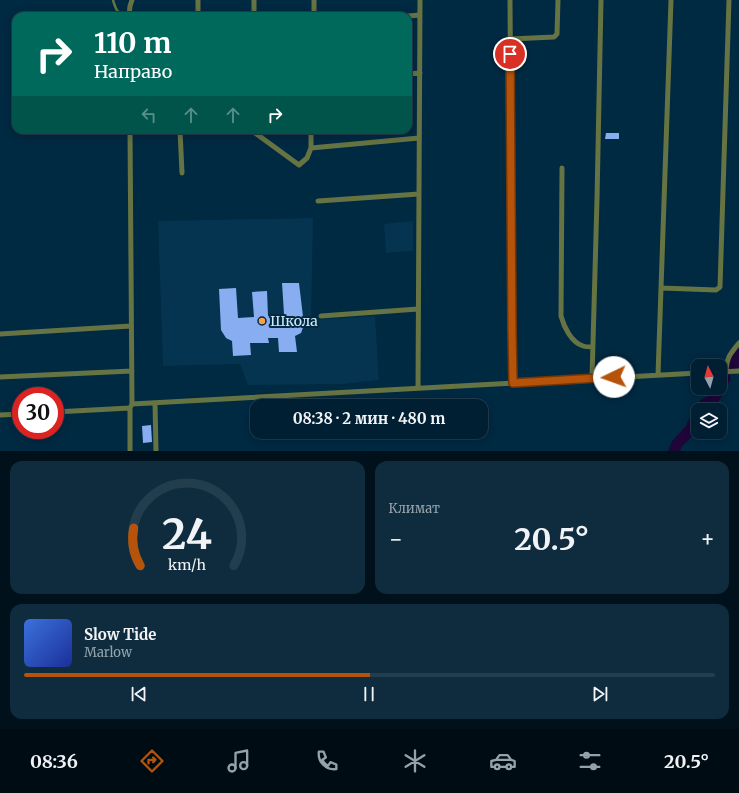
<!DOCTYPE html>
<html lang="ru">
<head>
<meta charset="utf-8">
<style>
	body { margin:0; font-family:Merriweather,serif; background:#0e2c3e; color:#f1f3f6; height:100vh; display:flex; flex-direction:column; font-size:15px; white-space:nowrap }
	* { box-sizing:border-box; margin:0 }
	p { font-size:13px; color:#95a2ac }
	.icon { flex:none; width:22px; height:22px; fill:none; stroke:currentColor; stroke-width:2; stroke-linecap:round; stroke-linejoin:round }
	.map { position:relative; height:451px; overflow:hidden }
	.side { display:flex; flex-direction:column; gap:10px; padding:10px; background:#00111c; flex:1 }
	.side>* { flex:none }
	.hud { position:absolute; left:12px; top:12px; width:400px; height:122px; border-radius:12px; box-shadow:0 2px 10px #0003,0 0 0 1px #223d4d; background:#00695c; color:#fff; overflow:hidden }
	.needle { width:26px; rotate:354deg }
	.buttons { position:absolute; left:691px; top:359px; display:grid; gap:8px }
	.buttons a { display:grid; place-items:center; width:36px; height:36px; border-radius:8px; background:#001f32; box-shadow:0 2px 10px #0003,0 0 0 1px #223d4d; font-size:20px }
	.speed { position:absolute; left:12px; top:387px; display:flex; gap:8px; font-size:20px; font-weight:700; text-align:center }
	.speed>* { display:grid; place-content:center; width:52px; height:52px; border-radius:50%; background:#001f32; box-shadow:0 2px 10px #0003,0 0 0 1px #223d4d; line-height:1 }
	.speed .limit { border:6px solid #d22; background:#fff; color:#111 }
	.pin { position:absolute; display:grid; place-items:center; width:34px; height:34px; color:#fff; margin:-17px; border:2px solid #fff; border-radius:50%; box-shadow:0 1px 4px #0007 }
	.me { position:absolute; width:44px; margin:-22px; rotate:267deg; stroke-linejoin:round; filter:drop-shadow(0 0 3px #0008) }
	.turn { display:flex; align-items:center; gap:14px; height:84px; padding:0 16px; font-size:18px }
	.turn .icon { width:52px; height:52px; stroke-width:2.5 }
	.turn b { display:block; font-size:28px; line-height:34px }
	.lanes { display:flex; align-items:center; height:38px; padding:0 16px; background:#0003; justify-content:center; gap:20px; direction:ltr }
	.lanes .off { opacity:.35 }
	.big { font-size:30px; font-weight:700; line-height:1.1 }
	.side .widget { flex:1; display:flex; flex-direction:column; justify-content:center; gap:6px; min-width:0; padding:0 14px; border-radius:12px; background:#0e2c3e }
	.side .dial { align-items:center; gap:0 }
	.dial svg { height:104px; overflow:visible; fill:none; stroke:#223d4d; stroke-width:7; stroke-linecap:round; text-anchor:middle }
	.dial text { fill:#f1f3f6; stroke:none }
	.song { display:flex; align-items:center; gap:12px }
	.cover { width:48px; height:48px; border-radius:6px; background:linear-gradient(135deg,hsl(220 70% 55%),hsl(230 70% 35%)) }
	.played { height:4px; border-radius:2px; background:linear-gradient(90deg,#b45309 50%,#223d4d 50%) }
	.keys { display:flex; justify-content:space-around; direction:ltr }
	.heat { display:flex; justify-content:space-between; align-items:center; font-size:22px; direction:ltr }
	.side .tiles { flex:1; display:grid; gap:10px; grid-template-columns:1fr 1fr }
	.widget:last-child { grid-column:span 2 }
	.trip { position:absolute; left:250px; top:399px; width:238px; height:40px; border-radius:12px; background:#001f32; box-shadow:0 2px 10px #0003,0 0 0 1px #223d4d; font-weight:700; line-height:40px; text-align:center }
	.menu { display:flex; height:64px; justify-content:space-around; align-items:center; background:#000c14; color:#95a2ac }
	.menu .icon { width:28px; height:28px }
	.menu .current { color:#b45309 }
	.menu b { font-size:18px; color:#f1f3f6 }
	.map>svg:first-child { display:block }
	.built { fill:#043450 }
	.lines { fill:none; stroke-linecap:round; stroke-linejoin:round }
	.river { stroke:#20053a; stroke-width:11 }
	.building { fill:#88aef1 }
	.service { stroke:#667343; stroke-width:2.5 }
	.minor { stroke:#667343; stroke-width:5 }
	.route-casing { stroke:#753606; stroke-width:10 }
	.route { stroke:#b45309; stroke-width:7 }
	.poi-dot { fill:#f9a04c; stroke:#002942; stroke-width:1.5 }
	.labels { text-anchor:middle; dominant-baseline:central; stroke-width:4; stroke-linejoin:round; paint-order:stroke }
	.poi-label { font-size:14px; fill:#d5ebfb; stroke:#002942; text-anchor:start }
</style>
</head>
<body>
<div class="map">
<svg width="739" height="451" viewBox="0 0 739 451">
	<rect width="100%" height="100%" fill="#002942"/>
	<path class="built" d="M313,218L311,320L375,316L379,380L343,384L248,385L240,364L163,366L158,221Z
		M413,221V251L386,253L384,224Z"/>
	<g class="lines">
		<path class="river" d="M733,366L735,360L739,354
			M720,388L725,378
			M700,410L705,404L713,400L720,388
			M674,451L677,444L690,430L698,413"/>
	</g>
	<path class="building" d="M606,133H619V139H605Z
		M282,283H299L304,325L301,333L295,336L297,352H279L278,338H268L269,343H250L251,355L233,356L232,341L226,338L221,330L219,289L236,288L238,318L254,317L252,292L267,291L268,316L284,314Z
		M151,425L152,442L143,443L142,426Z"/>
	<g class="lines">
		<path class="service" d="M113,0C116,10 117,14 128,15"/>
		<path class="minor" d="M510,0L512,331L513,383
			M129,16L130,6L132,0
			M198,16V0
			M254,16V0
			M314,16V0
			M408,16L420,15
			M510,39L554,37L557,34L558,0
			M408,74L420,73
			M130,130L132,404L130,408V451
			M180,130L182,173
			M251,130L299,165L307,158L311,148V130
			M311,148L419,138
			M562,168L561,316C564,327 571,342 583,346C586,347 589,347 593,347
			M318,201L419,194
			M661,288L716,290L720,287L729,0
			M321,316L418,309
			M0,334L131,326
			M726,371C727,357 730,354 739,343
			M720,372L739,371
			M658,375L671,0
			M0,377L132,371
			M592,379L597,199L601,0
			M418,388L420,0
			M155,403L156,451
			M132,404L698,373
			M55,412L130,408
			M0,415L21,414"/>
	</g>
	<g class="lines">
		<defs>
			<path id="route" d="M510,54L512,331L513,383L614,377"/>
		</defs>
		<use href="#route" class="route-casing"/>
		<use href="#route" class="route"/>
	</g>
	<circle class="poi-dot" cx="262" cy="321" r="4"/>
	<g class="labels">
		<g class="poi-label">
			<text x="270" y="321">Школа</text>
		</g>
	</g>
</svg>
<div class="buttons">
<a><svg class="needle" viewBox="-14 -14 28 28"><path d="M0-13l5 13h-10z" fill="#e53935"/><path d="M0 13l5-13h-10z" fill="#95a2ac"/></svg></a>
<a><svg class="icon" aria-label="layers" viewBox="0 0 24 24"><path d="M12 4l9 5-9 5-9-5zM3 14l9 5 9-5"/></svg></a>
</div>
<div class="speed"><div class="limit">30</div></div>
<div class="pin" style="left:510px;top:54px;background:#d93025"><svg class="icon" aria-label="arrive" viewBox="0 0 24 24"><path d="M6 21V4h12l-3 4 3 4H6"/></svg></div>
<svg class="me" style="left:614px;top:377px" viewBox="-20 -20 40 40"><circle r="19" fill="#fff"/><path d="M0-13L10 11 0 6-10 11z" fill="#b45309"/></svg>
<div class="trip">08:38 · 2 мин · 480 m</div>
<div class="hud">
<div class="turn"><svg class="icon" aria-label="right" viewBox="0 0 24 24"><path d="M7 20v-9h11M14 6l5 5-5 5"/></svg><div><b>110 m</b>Направо</div></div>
<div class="lanes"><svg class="icon off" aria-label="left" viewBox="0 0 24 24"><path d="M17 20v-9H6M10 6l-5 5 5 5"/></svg><svg class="icon off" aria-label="ahead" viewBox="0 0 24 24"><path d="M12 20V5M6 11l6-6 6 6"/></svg><svg class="icon off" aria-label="ahead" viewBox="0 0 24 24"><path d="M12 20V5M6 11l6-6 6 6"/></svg><svg class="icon" aria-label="right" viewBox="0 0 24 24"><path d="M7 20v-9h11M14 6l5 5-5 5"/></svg></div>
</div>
</div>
<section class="side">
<div class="tiles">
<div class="widget dial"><svg viewBox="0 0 100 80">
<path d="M14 69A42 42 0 1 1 86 69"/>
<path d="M14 69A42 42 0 0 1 9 40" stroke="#b45309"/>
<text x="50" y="56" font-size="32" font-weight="700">24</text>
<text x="50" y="72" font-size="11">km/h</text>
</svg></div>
<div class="widget"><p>Климат</p>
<div class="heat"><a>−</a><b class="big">20.5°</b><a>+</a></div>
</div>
<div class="widget">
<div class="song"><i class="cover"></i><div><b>Slow Tide</b><p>Marlow</p></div></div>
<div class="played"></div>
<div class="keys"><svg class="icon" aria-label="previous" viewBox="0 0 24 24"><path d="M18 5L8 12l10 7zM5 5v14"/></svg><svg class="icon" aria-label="pause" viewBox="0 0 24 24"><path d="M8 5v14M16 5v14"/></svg><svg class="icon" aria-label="next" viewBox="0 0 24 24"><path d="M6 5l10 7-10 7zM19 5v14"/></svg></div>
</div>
</div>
</section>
<nav class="menu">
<b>08:36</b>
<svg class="icon current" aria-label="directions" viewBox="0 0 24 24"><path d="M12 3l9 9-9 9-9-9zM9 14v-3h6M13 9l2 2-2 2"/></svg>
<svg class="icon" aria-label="music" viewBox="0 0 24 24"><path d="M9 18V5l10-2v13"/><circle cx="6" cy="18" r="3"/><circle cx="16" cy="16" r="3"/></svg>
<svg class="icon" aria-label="phone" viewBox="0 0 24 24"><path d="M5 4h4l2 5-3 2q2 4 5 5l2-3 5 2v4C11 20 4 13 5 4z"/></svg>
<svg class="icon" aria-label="climate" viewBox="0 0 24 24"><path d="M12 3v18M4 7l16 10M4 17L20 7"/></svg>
<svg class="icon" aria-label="car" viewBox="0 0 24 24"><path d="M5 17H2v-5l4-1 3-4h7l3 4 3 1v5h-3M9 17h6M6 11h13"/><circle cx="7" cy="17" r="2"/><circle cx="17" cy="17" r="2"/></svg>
<svg class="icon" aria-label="filters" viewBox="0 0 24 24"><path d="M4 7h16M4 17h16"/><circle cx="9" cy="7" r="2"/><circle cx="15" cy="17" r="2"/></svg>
<b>20.5°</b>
</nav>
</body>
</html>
